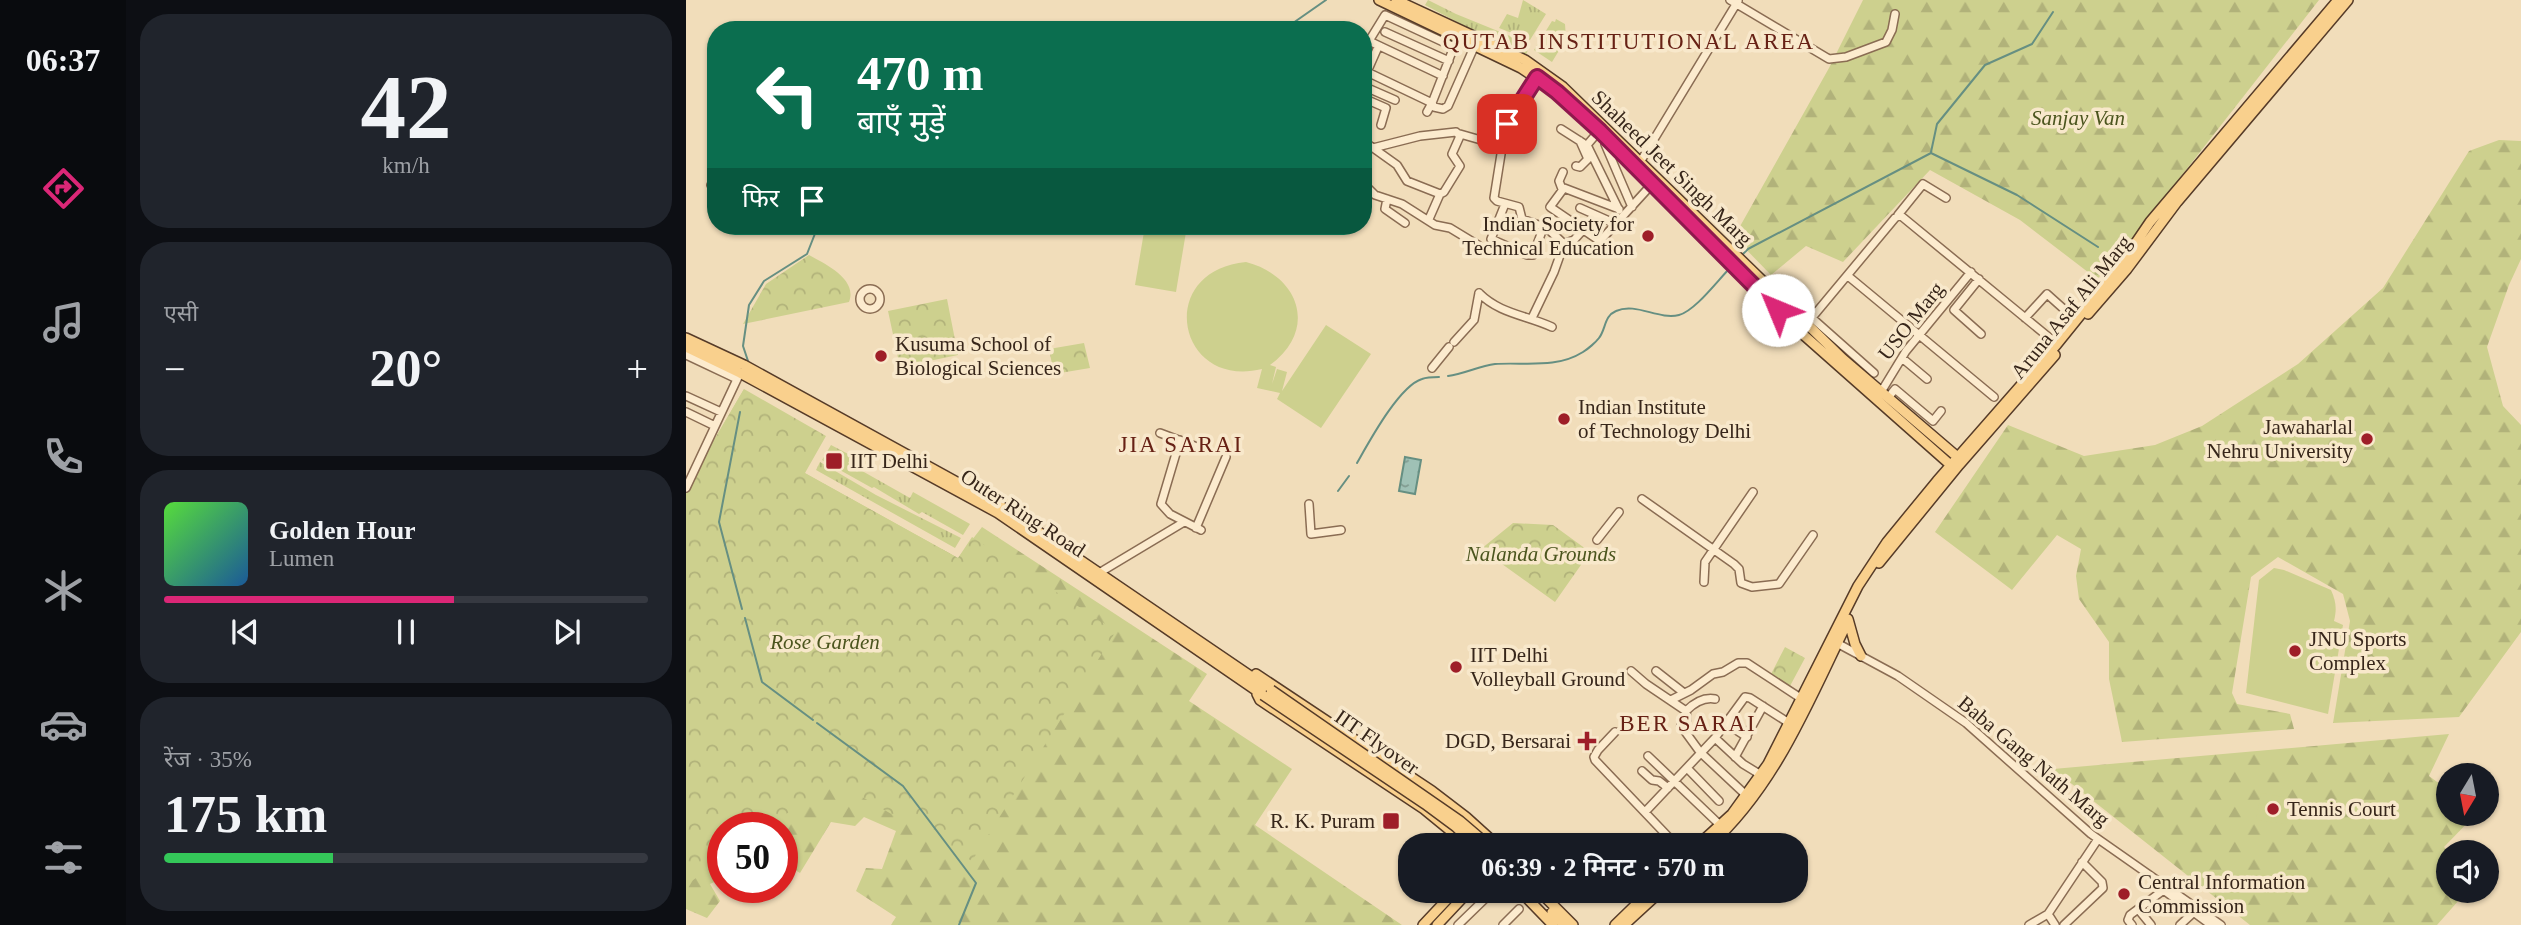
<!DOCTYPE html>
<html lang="hi">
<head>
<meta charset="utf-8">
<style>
	body { margin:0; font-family:"Times New Roman","Noto Sans Devanagari",serif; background:#20242c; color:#f1f3f6; height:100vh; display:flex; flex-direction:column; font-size:26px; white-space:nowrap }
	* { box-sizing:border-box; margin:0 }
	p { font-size:23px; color:#9ea1a6 }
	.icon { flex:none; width:38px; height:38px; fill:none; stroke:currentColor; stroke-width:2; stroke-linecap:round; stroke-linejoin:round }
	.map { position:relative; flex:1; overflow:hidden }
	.sheet { display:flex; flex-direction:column; gap:14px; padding:14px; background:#0d0f14; width:560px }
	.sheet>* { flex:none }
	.banner { position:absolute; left:21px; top:21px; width:665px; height:214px; border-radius:28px; box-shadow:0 2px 5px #0004; background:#0b6e4f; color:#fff; overflow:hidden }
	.needle { width:46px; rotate:190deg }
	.controls { position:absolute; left:1750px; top:763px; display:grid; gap:14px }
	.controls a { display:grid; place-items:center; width:63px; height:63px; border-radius:50%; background:#171b24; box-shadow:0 2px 5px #0004; font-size:35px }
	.speed { position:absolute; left:21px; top:812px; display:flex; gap:14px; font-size:35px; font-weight:700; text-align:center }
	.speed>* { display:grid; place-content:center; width:91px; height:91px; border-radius:50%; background:#171b24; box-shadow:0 2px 5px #0004; line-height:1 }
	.speed .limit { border:10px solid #d22; background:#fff; color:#111 }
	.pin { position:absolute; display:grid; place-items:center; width:60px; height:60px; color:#fff; margin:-30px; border-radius:14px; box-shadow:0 4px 10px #0006 }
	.me { position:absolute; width:77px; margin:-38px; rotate:315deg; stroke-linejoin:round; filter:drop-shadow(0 0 5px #0008) }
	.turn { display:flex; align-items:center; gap:24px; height:147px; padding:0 35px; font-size:32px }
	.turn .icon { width:91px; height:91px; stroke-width:2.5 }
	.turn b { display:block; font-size:49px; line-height:60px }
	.then { display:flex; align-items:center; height:66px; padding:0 35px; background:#0003; gap:14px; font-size:26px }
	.big { font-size:52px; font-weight:600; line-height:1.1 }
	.sheet .widget { flex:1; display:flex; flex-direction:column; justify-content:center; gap:10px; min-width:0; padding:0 24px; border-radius:28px; background:#20242c }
	.sheet .dial { align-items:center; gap:0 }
	.dial b { font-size:91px; line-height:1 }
	.song { display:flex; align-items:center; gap:21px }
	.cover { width:84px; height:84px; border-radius:10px; background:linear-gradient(135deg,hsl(110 70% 55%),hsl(210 70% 35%)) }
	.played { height:7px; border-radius:4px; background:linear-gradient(90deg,#db2777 60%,#363941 60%) }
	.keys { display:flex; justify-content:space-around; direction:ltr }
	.heat { display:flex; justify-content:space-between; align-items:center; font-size:38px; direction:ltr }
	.charge { height:10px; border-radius:5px; background:linear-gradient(90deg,#34c759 35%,#363941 0) }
	.trip { position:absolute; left:712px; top:833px; width:410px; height:70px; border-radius:28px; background:#171b24; box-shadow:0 2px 5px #0004; font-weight:600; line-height:70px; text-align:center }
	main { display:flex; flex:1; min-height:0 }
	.tabs { display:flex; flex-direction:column; width:126px; justify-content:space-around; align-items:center; background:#090b0e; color:#9ea1a6 }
	.tabs .icon { width:49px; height:49px }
	.tabs .selected { color:#db2777 }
	.tabs b { font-size:32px; color:#f1f3f6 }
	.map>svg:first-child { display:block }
	.grass { fill:url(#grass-tufts) }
	.forest { fill:url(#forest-firs) }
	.park { fill:url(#park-crowns) }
	.garden { fill:#cdd08e }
	.water { fill:url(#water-ripples); stroke:#668f82; stroke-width:2 }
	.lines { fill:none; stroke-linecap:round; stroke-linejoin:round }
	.stream { stroke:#668f82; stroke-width:2 }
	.minor-casing { stroke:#8a6c53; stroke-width:10 }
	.major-casing { stroke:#563b28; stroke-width:12 }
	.minor { stroke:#fcebce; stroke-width:7 }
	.major { stroke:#f9d08d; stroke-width:9 }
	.major-bridge-casing { stroke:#563b28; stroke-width:12; stroke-linecap:butt }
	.major-bridge { stroke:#f9d08d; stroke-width:9 }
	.route-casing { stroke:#8e194d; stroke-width:18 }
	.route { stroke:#db2777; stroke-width:12 }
	.poi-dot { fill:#9e1e28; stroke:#f8e8cb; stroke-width:2.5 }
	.labels { text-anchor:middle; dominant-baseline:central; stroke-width:7; stroke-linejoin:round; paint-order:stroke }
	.park-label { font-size:21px; font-style:italic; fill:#4b551e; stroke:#f8e8cb }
	.street-label { font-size:21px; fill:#37261a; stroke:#f8e8cb }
	.poi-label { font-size:21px; fill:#37261a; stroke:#f8e8cb; text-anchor:start }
	.neighbourhood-label { font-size:23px; letter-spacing:2px; fill:#672115; stroke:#f8e8cb }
</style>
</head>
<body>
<main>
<nav class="tabs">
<b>06:37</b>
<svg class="icon selected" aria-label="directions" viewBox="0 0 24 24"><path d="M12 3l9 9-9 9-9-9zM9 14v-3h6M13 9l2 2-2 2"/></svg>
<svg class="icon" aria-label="music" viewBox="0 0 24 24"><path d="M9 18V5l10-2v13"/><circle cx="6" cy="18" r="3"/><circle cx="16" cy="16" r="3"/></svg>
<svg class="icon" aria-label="phone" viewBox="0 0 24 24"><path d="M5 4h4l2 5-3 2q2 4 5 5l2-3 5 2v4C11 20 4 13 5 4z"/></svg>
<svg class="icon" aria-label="climate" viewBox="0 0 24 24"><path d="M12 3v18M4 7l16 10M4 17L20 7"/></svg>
<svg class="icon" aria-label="car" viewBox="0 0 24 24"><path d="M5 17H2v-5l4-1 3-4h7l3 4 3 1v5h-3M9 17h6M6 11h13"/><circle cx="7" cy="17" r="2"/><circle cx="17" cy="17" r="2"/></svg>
<svg class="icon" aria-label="filters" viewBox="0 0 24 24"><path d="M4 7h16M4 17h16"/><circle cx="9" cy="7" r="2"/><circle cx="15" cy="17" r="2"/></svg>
</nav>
<section class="sheet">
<div class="widget dial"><b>42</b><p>km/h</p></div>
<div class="widget"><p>एसी</p>
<div class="heat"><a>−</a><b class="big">20°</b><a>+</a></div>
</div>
<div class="widget">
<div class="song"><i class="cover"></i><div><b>Golden Hour</b><p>Lumen</p></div></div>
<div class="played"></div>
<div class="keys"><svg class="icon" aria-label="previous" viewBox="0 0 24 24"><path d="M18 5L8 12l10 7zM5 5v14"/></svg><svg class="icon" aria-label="pause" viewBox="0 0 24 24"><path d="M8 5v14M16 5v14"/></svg><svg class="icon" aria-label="next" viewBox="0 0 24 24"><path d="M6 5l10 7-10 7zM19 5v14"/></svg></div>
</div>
<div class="widget"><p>रेंज · 35%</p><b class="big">175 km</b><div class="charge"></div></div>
</section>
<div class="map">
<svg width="1835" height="925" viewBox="0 0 1835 925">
	<defs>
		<pattern id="grass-tufts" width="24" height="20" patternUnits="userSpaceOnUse" patternTransform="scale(1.75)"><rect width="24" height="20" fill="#cdd08e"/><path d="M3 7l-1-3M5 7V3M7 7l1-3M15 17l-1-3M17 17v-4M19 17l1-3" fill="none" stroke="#b1b27a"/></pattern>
		<pattern id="forest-firs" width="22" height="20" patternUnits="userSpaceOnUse" patternTransform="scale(1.75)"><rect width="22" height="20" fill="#cdd08e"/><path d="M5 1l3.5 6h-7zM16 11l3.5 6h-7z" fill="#b1b27a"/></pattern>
		<pattern id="park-crowns" width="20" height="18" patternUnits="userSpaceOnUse" patternTransform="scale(1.75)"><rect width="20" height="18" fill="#cdd08e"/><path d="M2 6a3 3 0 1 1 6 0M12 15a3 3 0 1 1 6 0" fill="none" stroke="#b1b27a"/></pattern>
		<pattern id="water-ripples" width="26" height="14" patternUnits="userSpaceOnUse" patternTransform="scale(1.75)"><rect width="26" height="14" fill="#9fc1b5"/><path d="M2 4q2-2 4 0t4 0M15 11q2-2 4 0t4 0" fill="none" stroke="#829d92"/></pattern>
	</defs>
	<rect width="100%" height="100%" fill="#f1ddba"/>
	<path class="grass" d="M742,0L770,14L844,44L839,58L739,5Z
		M837,0L860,14L844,40L813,28L821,14L832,18Z
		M145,445L166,456L162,463L224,498L227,492L284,524L277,535L236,512L233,514L188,487L186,488L136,460Z
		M134,462L190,495L275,538L269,548L130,470Z"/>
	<path class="forest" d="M1177,0H1633L1428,262L1411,279L1334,220L1244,170L1157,262L1120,246L1085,275L1048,237L1143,68Z
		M1813,140L1835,141V259L1823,285L1801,347L1817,406L1835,425V632L1773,717L1647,723L1664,621L1657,594L1592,557L1565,577L1546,693L1551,704L1604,714L1608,729L1436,742L1423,679V642L1393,599L1390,576L1395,549L1371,535L1326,590L1249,532L1322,425L1398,456L1469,445L1516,426L1612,364L1697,288L1783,151Z
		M58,389L55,438L272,558L296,527L521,674L503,701L606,769L569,825L716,925H205L210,917L170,891L180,868L196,869L210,831L178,817L169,826L145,822L114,873L104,867L96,871V828H37V878L24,884L34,901L21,918L0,909V488Z
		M1763,734L1743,776L1762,790V814H1790L1758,847L1763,852L1762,891H1781L1751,925H1564L1367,769Z"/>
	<path class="park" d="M123,255C139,264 172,279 163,302L57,324L80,284Z
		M261,299L272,355L214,367L202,311Z
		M398,343L404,368L368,374L363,349Z
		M58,389L140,436L119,473L272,558L286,537L430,631L286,861L147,780L81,828H37V859L0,885V488Z
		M827,523L867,525L904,552L869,602L795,549Z
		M1099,647L1119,658L1104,686L1084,676Z"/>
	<path class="garden" d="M870,19L879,24L880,39L866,62L848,50L866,21L869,22Z
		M459,226H501L490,292L449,285Z
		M560,262C614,276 632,330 584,365L590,367L586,384L591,369L601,372L596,391L640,325L685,354L635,428L591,399L594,393L571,388L576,369C491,390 468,271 560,262Z
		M1588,568L1598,570L1645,590C1650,601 1651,609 1648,621L1657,625L1642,714L1560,693L1573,580Z
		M1575,793L1604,798L1601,824L1570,820Z"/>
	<path class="water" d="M719,457L735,460L729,494L713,491Z"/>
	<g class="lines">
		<path class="stream" d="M597,30L640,0
			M1245,152L1251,124L1299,65L1346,44L1367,12
			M1055,256L1062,249L1245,153L1331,195L1412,247
			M62,361L57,346L63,305L78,281L121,254L132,226
			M762,376C778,374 793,366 809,364C839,362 870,369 897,352C902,349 910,342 913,338C920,329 918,316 930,311C950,302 972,320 993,315C1009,311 1032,280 1044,268
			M54,412L33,522L56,609
			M671,463C683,442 713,386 736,379C741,377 748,377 753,377
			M652,491L663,476
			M59,618L76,682L127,720
			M131,723L217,786L290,883L273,925"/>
		<defs>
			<path id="minor" d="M1044,0L1143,59L1160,57L1200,42L1206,30L1209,14
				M699,32L763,61
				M677,70L746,103L769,44
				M853,74L819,129L808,198L811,201L833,207L836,219L861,228L878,244L888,240L897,230
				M757,76L683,41L699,15L768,47
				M677,81L692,47
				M677,86L709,100
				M677,98L700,108L695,125
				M801,109L823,122
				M741,112L746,103L748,107L757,109L762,106L789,45
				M875,129L897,143
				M913,131L901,145L933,210
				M774,134L816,146
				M922,139L919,144L946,207
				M677,151L683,145L711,165L721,181L754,194L758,192L774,166L766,154L774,136L770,132L734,136L687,148
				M951,163L956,159L1052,1
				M890,166L894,167L902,159L894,141
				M677,183L689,195L716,204L749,225L764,228L792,245
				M25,185L30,188
				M876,189L873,181L877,172
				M701,199L699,209L719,223
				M819,204L805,239L841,255H847L858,226
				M894,208L930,224
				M933,209L878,188L864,207L914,241L968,182
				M1212,215L1237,184L1260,198
				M743,219L754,194
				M1162,276L1308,397
				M1293,279L1268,310L1295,334
				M174 299a10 10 0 1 1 20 0a10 10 0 1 1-20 0Z
				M793,293C814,314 840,315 866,327
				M846,318L868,272L878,244
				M1126,318L1188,373
				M1339,318L1361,294L1390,320
				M1119,326L1209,218L1214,215L1371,344
				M768,342L788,320L793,293
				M0,355L51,379
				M1216,358L1241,379
				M746,368L763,347
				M1195,392L1220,351L1285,272
				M0,396L35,412
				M1202,398L1209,389L1247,421L1255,411
				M0,412L29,426
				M474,433L511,447
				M494,440L475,504L484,514L515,530
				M0,488L54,373
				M956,499L1048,564L1053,569L1055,583L1066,587L1093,584L1127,535
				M623,504L625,534L655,530
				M510,528L540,457
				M911,540L933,512
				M413,573L498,522
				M1018,582L1019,562L1067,492
				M1149,642L1212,676L1280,723L1405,834L1535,925
				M945,671L960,684L1000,711
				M970,671L998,693
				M1029,699C1018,697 1008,703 1000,711L1001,719L995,726L1014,752L1061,796
				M985,700L1005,690L1027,674L1037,672L1052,663H1061L1119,701
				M1041,724L1061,737
				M929,732L912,750L908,757L909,760L990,845
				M1029,738L1057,764L1075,775
				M962,756L1034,825
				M1049,757L1077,706
				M1001,768L1033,801
				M956,771L966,780L973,781L982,788
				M959,812L1029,738L1059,697L1064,698L1103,723
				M1472,886L1525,925
				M1452,909L1465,925
				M1362,914L1369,925
				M772,925L805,893
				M817,925L833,909
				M1343,925L1362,914L1410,842
				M1378,925L1417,888L1416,882L1396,862
				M1446,925L1442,920L1444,915L1479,889
				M1494,925L1508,912"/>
			<path id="major" d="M693,0L835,68L871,92L913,131L1112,330L1268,468
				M710,0L839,60L877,87L1157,359L1275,460
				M1402,314L1441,269L1491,202L1662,0
				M0,338L58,365L316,507L585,690
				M0,347L54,373L312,513L577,695
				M1193,563L1273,465L1369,355
				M1162,619L1169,644L1175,656
				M570,674L746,791L780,817L811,845
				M571,694L574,700L738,809L782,845
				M1012,845L1046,814L1082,764L1172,586L1201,542L1251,481L1371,344L1434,266L1464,222L1652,0
				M1024,845C1089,786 1122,703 1160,625
				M834,891L867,925
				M853,891L887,925
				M866,912L878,925
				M737,925L769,891
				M751,925L783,891
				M929,925L964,891
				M938,925L975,891"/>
		</defs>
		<use href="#minor" class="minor-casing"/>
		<use href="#major" class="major-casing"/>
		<use href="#minor" class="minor"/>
		<use href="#major" class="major"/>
		<defs>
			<path id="major-bridge" d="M585,690L774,821L802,845
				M577,695L739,804L770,827L789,845"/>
		</defs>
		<use href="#major-bridge" class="major-bridge-casing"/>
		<use href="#major-bridge" class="major-bridge"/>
	</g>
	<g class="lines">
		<defs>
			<path id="route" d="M821,124L851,77L871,92L914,131L1092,310"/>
		</defs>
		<use href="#route" class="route-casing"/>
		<use href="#route" class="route"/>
	</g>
	<g class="poi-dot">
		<circle cx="962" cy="236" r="7"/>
		<circle cx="195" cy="356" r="7"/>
		<circle cx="878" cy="419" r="7"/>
		<circle cx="1681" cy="439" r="7"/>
		<rect x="139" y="452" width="18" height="18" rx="3.5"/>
		<circle cx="1609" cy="651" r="7"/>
		<circle cx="770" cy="667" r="7"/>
		<path d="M897.5 730.5h7v7h7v7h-7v7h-7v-7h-7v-7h7z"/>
		<circle cx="1587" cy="809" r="7"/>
		<rect x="696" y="812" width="18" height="18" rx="3.5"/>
		<circle cx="1438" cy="894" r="7"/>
	</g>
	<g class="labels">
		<g class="park-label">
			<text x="1392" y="118">Sanjay Van</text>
			<text x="855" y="554">Nalanda Grounds</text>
			<text x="139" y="642">Rose Garden</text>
		</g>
		<g class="street-label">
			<text transform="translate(986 168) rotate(44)">Shaheed Jeet Singh Marg</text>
			<text transform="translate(1385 307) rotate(-51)">Aruna Asaf Ali Marg</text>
			<text transform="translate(1225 321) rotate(-52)">USO Marg</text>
			<text transform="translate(337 513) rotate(33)">Outer Ring Road</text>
			<text transform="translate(691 742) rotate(35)">IIT Flyover</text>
			<text transform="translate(1348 761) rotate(40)">Baba Gang Nath Marg</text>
		</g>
		<g class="poi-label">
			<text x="948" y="224" text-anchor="end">Indian Society for<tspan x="948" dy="24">Technical Education</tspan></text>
			<text x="209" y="344">Kusuma School of<tspan x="209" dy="24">Biological Sciences</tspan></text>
			<text x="892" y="407">Indian Institute<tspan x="892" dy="24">of Technology Delhi</tspan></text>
			<text x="1667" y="427" text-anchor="end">Jawaharlal<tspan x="1667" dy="24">Nehru University</tspan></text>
			<text x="164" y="461">IIT Delhi</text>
			<text x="1623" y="639">JNU Sports<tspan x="1623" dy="24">Complex</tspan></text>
			<text x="784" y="655">IIT Delhi<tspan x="784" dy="24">Volleyball Ground</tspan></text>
			<text x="885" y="741" text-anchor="end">DGD, Bersarai</text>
			<text x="1601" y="809">Tennis Court</text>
			<text x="689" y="821" text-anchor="end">R. K. Puram</text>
			<text x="1452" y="882">Central Information<tspan x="1452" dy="24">Commission</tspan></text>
		</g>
		<g class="neighbourhood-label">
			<text x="943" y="41">QUTAB INSTITUTIONAL AREA</text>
			<text x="495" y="444">JIA SARAI</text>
			<text x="1002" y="723">BER SARAI</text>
		</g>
	</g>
</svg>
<div class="controls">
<a><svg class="needle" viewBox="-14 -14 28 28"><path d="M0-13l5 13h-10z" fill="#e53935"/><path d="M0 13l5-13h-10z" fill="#9ea1a6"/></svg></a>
<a><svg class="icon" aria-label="sound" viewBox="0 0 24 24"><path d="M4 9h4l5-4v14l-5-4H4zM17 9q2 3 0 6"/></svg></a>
</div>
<div class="speed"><div class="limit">50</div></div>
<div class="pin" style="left:821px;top:124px;background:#d93025"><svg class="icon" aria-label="arrive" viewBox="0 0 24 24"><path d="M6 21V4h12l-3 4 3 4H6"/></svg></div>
<svg class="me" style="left:1092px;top:310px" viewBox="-20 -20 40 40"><circle r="19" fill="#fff"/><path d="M0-13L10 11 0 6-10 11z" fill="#db2777"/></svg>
<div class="trip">06:39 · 2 मिनट · 570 m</div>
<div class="banner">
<div class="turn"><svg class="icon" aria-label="left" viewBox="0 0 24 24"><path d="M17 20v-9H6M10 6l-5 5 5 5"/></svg><div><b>470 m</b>बाएँ मुड़ें</div></div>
<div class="then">फिर<svg class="icon" aria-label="arrive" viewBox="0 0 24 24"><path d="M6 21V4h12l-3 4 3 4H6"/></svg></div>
</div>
</div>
</main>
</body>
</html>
